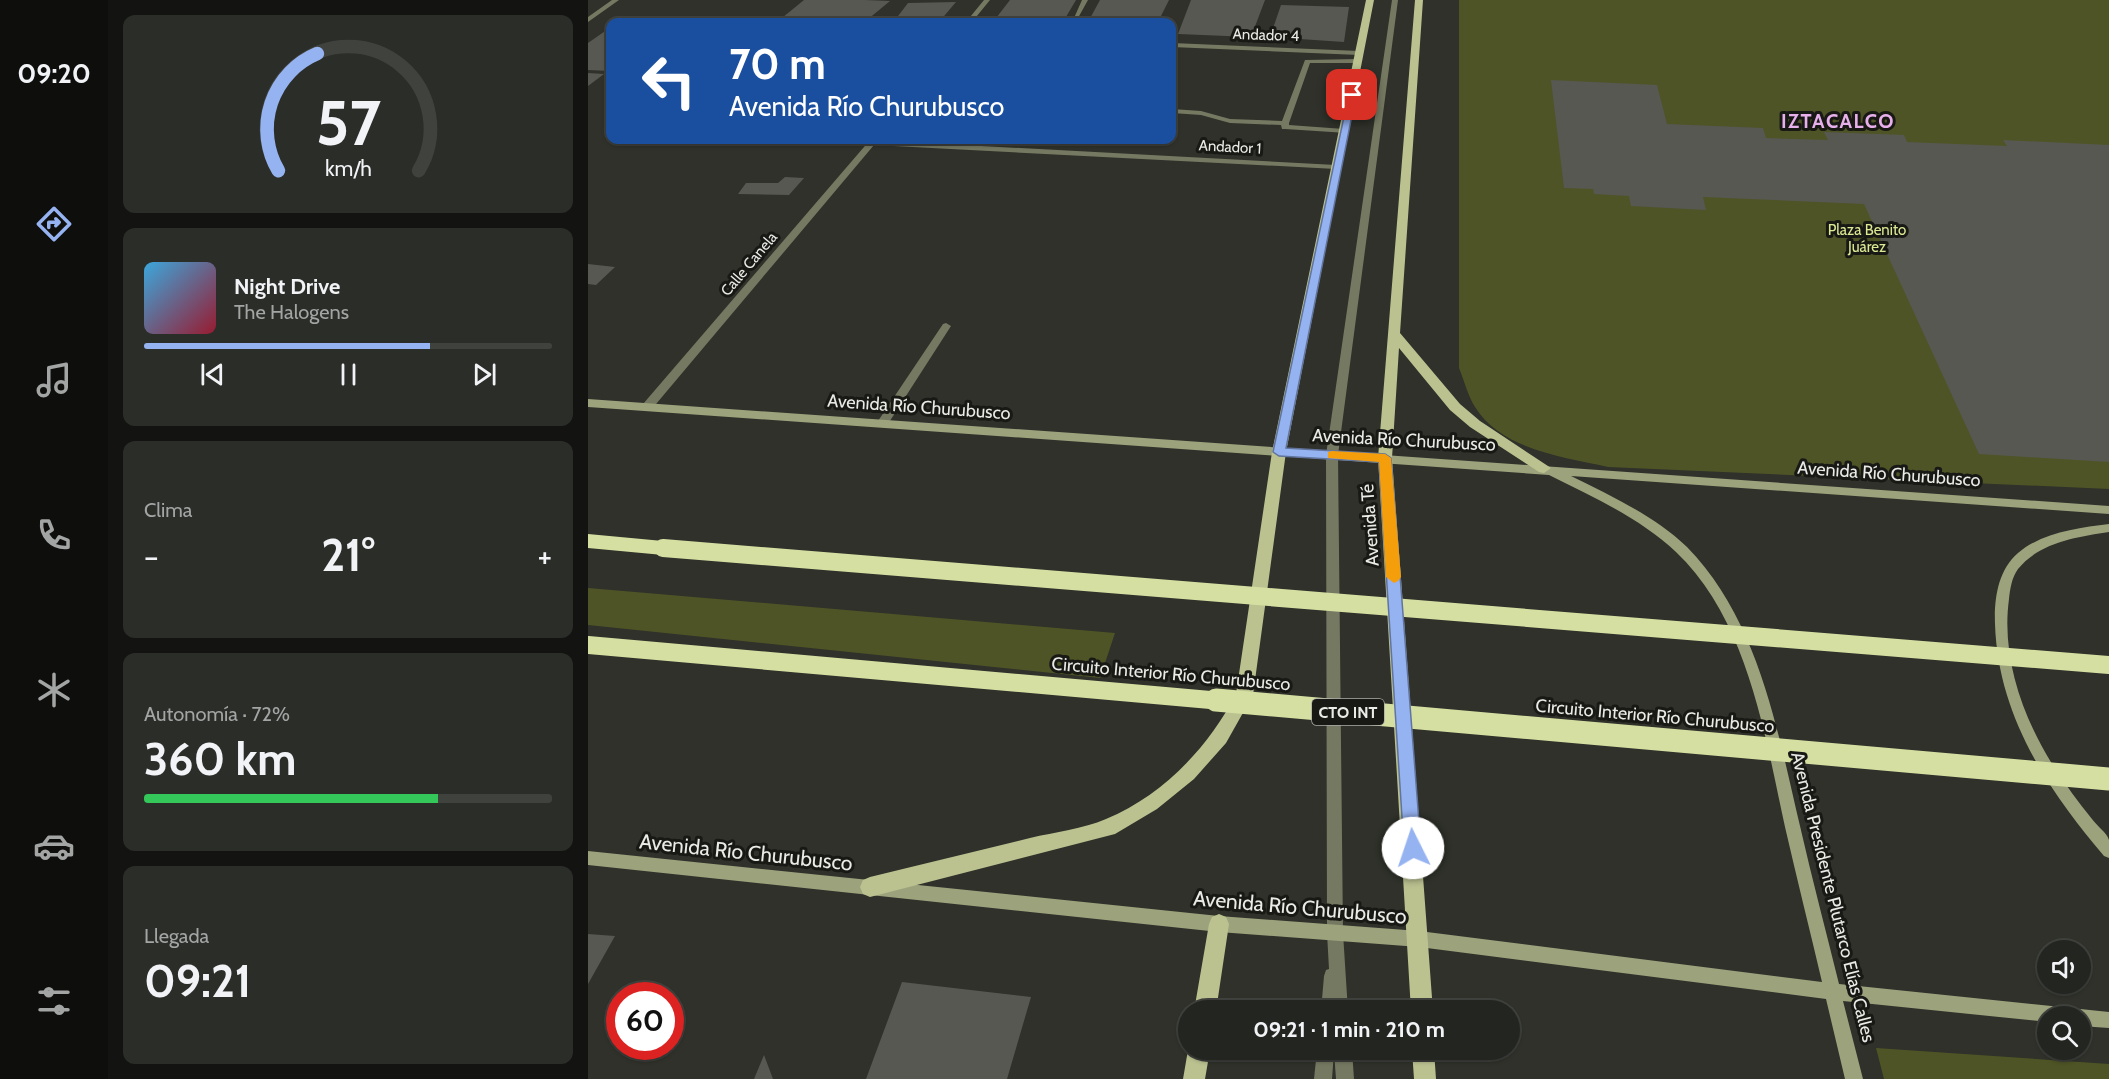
<!DOCTYPE html>
<html lang="es">
<head>
<meta charset="utf-8">
<style>
	body { margin:0; font-family:Cabin,sans-serif; background:#2b2d29; color:#f1f3f6; height:100vh; display:flex; flex-direction:column; font-size:22px; white-space:nowrap }
	* { box-sizing:border-box; margin:0 }
	p { font-size:20px; color:#a3a5a5 }
	.icon { flex:none; width:33px; height:33px; fill:none; stroke:currentColor; stroke-width:2; stroke-linecap:round; stroke-linejoin:round }
	.map { position:relative; flex:1; overflow:hidden }
	.side { display:flex; flex-direction:column; gap:15px; padding:15px; background:#131412; width:480px }
	.side>* { flex:none }
	.top-card { position:absolute; left:18px; top:18px; width:570px; height:126px; border-radius:12px; box-shadow:0 2px 4px #0004,0 0 0 2px #40423e; background:#1a4fa0; color:#fff; overflow:hidden }
	.tools { position:absolute; left:1449px; top:940px; display:grid; gap:12px }
	.tools a { display:grid; place-items:center; width:54px; height:54px; border-radius:50%; background:#232520; box-shadow:0 2px 4px #0004,0 0 0 2px #40423e; font-size:30px }
	.speed { position:absolute; left:18px; top:982px; display:flex; gap:12px; font-size:30px; font-weight:700; text-align:center }
	.speed>* { display:grid; place-content:center; width:78px; height:78px; border-radius:50%; background:#232520; box-shadow:0 2px 4px #0004,0 0 0 2px #40423e; line-height:1 }
	.speed .limit { border:9px solid #d22; background:#fff; color:#111 }
	.pin { position:absolute; display:grid; place-items:center; width:51px; height:51px; color:#fff; margin:-26px; border-radius:12px; box-shadow:0 3px 9px #0006 }
	.me { position:absolute; width:66px; margin:-33px; rotate:356deg; stroke-linejoin:round; filter:drop-shadow(0 0 4px #0008) }
	.turn { display:flex; align-items:center; gap:21px; height:126px; padding:0 24px; font-size:27px }
	.turn .icon { width:78px; height:78px; stroke-width:2.5 }
	.turn b { display:block; font-size:42px; line-height:51px }
	.big { font-size:45px; font-weight:700; line-height:1.1 }
	.side .widget { flex:1; display:flex; flex-direction:column; justify-content:center; gap:9px; min-width:0; padding:0 21px; border-radius:12px; background:#2b2d29 }
	.side .dial { align-items:center; gap:0 }
	.dial svg { height:156px; overflow:visible; fill:none; stroke:#40423e; stroke-width:7; stroke-linecap:round; text-anchor:middle }
	.dial text { fill:#f1f3f6; stroke:none }
	.song { display:flex; align-items:center; gap:18px }
	.cover { width:72px; height:72px; border-radius:9px; background:linear-gradient(135deg,hsl(200 70% 55%),hsl(350 70% 35%)) }
	.played { height:6px; border-radius:3px; background:linear-gradient(90deg,#95b2f1 70%,#40423e 70%) }
	.keys { display:flex; justify-content:space-around; direction:ltr }
	.heat { display:flex; justify-content:space-between; align-items:center; font-size:33px; direction:ltr }
	.charge { height:9px; border-radius:4px; background:linear-gradient(90deg,#34c759 72%,#40423e 0) }
	.trip { position:absolute; left:590px; top:1000px; width:342px; height:60px; border-radius:30px; background:#232520; box-shadow:0 2px 4px #0004,0 0 0 2px #40423e; font-weight:700; line-height:60px; text-align:center }
	main { display:flex; flex:1; min-height:0 }
	.tabs { display:flex; flex-direction:column; width:108px; justify-content:space-around; align-items:center; background:#0e0f0d; color:#a3a5a5 }
	.tabs .icon { width:42px; height:42px }
	.tabs .active { color:#95b2f1 }
	.tabs b { font-size:27px; color:#f1f3f6 }
	.map>svg:first-child { display:block }
	.green { fill:#4f5426 }
	.building { fill:#575851 }
	.lines { fill:none; stroke-linecap:round; stroke-linejoin:round }
	.lane { fill:#757961; fill-rule:evenodd }
	.street { fill:#757961; fill-rule:evenodd }
	.secondary { fill:#9ca27c; fill-rule:evenodd }
	.primary { fill:#bbc290; fill-rule:evenodd }
	.highway { fill:#d6dfa2; fill-rule:evenodd }
	.highway-bridge-far1 { stroke:#d6dfa2; stroke-width:18 }
	.highway-bridge { stroke:#d6dfa2; stroke-width:23 }
	.route { fill:#95b2f1; stroke:#61749d; stroke-width:1.5 }
	.slow { fill:#f59e0b }
	.labels { text-anchor:middle; dominant-baseline:central; stroke-width:6; stroke-linejoin:round; paint-order:stroke }
	.far-street-label { font-size:15px; fill:#eaebe7; stroke:#181815 }
	.far-park-label { font-size:15px; fill:#dde993; stroke:#181815 }
	.shield { fill:#181815; stroke:#abaca8; stroke-width:1.5 }
	.shield-label { font-size:16px; font-weight:bold; fill:#eaebe7 }
	.street-label { font-size:18px; fill:#eaebe7; stroke:#181815 }
	.far-district-label { font-size:20px; font-weight:bold; letter-spacing:1.5px; fill:#e7b0ea; stroke:#181815 }
	.near-street-label { font-size:21px; fill:#eaebe7; stroke:#181815 }
</style>
</head>
<body>
<main>
<nav class="tabs">
<b>09:20</b>
<svg class="icon active" aria-label="directions" viewBox="0 0 24 24"><path d="M12 3l9 9-9 9-9-9zM9 14v-3h6M13 9l2 2-2 2"/></svg>
<svg class="icon" aria-label="music" viewBox="0 0 24 24"><path d="M9 18V5l10-2v13"/><circle cx="6" cy="18" r="3"/><circle cx="16" cy="16" r="3"/></svg>
<svg class="icon" aria-label="phone" viewBox="0 0 24 24"><path d="M5 4h4l2 5-3 2q2 4 5 5l2-3 5 2v4C11 20 4 13 5 4z"/></svg>
<svg class="icon" aria-label="climate" viewBox="0 0 24 24"><path d="M12 3v18M4 7l16 10M4 17L20 7"/></svg>
<svg class="icon" aria-label="car" viewBox="0 0 24 24"><path d="M5 17H2v-5l4-1 3-4h7l3 4 3 1v5h-3M9 17h6M6 11h13"/><circle cx="7" cy="17" r="2"/><circle cx="17" cy="17" r="2"/></svg>
<svg class="icon" aria-label="filters" viewBox="0 0 24 24"><path d="M4 7h16M4 17h16"/><circle cx="9" cy="7" r="2"/><circle cx="15" cy="17" r="2"/></svg>
</nav>
<section class="side">
<div class="widget dial"><svg viewBox="0 0 100 80">
<path d="M14 69A42 42 0 1 1 86 69"/>
<path d="M14 69A42 42 0 0 1 34 9" stroke="#95b2f1"/>
<text x="50" y="56" font-size="32" font-weight="700">57</text>
<text x="50" y="72" font-size="11">km/h</text>
</svg></div>
<div class="widget">
<div class="song"><i class="cover"></i><div><b>Night Drive</b><p>The Halogens</p></div></div>
<div class="played"></div>
<div class="keys"><svg class="icon" aria-label="previous" viewBox="0 0 24 24"><path d="M18 5L8 12l10 7zM5 5v14"/></svg><svg class="icon" aria-label="pause" viewBox="0 0 24 24"><path d="M8 5v14M16 5v14"/></svg><svg class="icon" aria-label="next" viewBox="0 0 24 24"><path d="M6 5l10 7-10 7zM19 5v14"/></svg></div>
</div>
<div class="widget"><p>Clima</p>
<div class="heat"><a>−</a><b class="big">21°</b><a>+</a></div>
</div>
<div class="widget"><p>Autonomía · 72%</p><b class="big">360 km</b><div class="charge"></div></div>
<div class="widget"><p>Llegada</p><b class="big">09:21</b></div>
</section>
<div class="map">
<svg width="1521" height="1079" viewBox="0 0 1521 1079">
	<rect width="100%" height="100%" fill="#2f312a"/>
	<path class="green" d="M871,0H1521V489L1020,467C975,457 914,450 887,407C880,396 876,380 871,368Z
		M0,588L527,633L512,678L0,625Z
		M1288,1048L1521,1064V1079H1296Z"/>
	<path class="building" d="M216,0H277L302,1L279,20L225,16L217,22H189Z
		M422,0H488L475,22H405Z
		M512,0H581L570,22H500Z
		M603,0H677L663,37L590,34Z
		M368,2L351,22L307,20L320,3Z
		M693,5L761,7L756,42L682,37Z
		M20,29H22V71L0,70V43Z
		M0,73L16,74L0,86Z
		M963,80L1069,85L1079,124L1175,128L1178,138L1240,140L1236,132L1316,135L1319,142L1419,146L1415,140L1521,145V462L1391,454L1276,204L1115,197L1118,210L1043,206L1041,196L1006,194L1005,189L976,188Z
		M197,177L216,178L201,195L150,194L158,183H190Z
		M0,264L27,267L8,285L0,284Z
		M0,934L27,936L0,984Z
		M314,982L443,997L419,1079H278Z
		M176,1055L185,1079H166Z"/>
	<g class="lines">
		<path class="lane" d="M494,0H500L490,18H486Z
			M804,0H810L750,455L755,933L760,1011H733L736,976L738,970L741,969L739,933L738,455Z
			M717,60L770,59L774,61L770,63H722L701,123V125L756,129L760,131L759,133L697,129H694L693,125L642,123L613,115L584,113V109L613,111L642,119L694,121Z
			M358,323L363,326L298,427H290L289,424L290,421L355,324Z
			M729,1050H764L766,1079H748L746,1052L744,1079H726Z"/>
		<path class="street" d="M24,0H31L0,22V17Z
			M396,0H402L384,22H378Z
			M584,43L771,51L774,53L771,55L584,47Z
			M282,140L748,165L752,167L748,169L286,145L63,410H55L54,407L55,404Z"/>
		<path class="secondary" d="M0,399L1521,506V514L983,476C1023,496 1067,516 1099,547C1171,621 1189,729 1212,826C1224,879 1238,931 1251,984L1521,1012V1028L1492,1026V1017H1460V1022L1255,1001L1275,1079H1257L1238,999L831,947L631,932L0,865V851L631,916L831,931L1234,982C1222,931 1209,879 1197,827C1177,736 1160,620 1088,552C1052,518 1005,497 961,475L0,407Z
			M1521,524V532C1489,537 1452,542 1430,569C1424,577 1422,589 1421,599C1413,658 1435,718 1466,767C1478,785 1490,802 1504,819C1508,825 1519,833 1521,840C1521,845 1521,853 1521,858L1516,856C1459,789 1410,715 1407,624C1406,599 1410,570 1430,553C1455,532 1490,528 1521,524Z"/>
		<path class="primary" d="M778,0H786L698,452L665,695L638,743L606,779L569,809L527,834L282,897L275,894L272,887L275,880L282,877C335,864 389,851 442,838C467,832 495,829 518,819C574,796 620,748 648,694L684,452Z
			M827,0H835L812,333L872,404L892,421L963,468L956,473L951,472L882,427L862,410L811,348L804,458L845,1011H823L790,458Z
			M631,914L638,917L641,924L628,1011H606L621,924L624,917Z
			M600,1050H622L617,1079H595Z
			M824,1050H846L848,1079H826Z"/>
		<path class="highway" d="M0,534L75,541L81,543L84,548L81,553L75,555L0,548Z"/>
		<path class="highway-bridge-far1" d="M75,548L1521,665
			M0,645L645,702"/>
		<path class="highway-bridge" d="M628,700L1521,779"/>
	</g>
	<path class="route" d="M761,93L768,95L698,448L797,454L803,458L833,848L831,853L825,856L819,853L816,848L791,462L691,456L685,452Z"/>
	<path class="slow" d="M744,451L797,454L803,458L813,577L810,581L806,583L798,577L791,462L740,458V452Z"/>
	<g class="labels">
		<g class="far-street-label">
			<text transform="translate(678 35) rotate(2)">Andador 4</text>
			<text transform="translate(642 147) rotate(3)">Andador 1</text>
			<text transform="translate(161 264) rotate(-50)">Calle Canela</text>
		</g>
		<g class="far-park-label">
			<text x="1279" y="230">Plaza Benito<tspan x="1279" dy="17">Juárez</tspan></text>
		</g>
		<rect class="shield" x="724" y="699" width="72" height="26" rx="4.5"/>
		<g class="shield-label">
			<text x="760" y="712">CTO INT</text>
		</g>
		<g class="street-label">
			<text transform="translate(331 407) rotate(4)">Avenida Río Churubusco</text>
			<text transform="translate(816 440) rotate(3)">Avenida Río Churubusco</text>
			<text transform="translate(1301 474) rotate(4)">Avenida Río Churubusco</text>
			<text transform="translate(782 525) rotate(-94)">Avenida Té</text>
			<text transform="translate(583 674) rotate(5)">Circuito Interior Río Churubusco</text>
			<text transform="translate(1067 716) rotate(5)">Circuito Interior Río Churubusco</text>
			<text transform="translate(1245 897) rotate(76)">Avenida Presidente Plutarco Elías Calles</text>
		</g>
		<g class="far-district-label">
			<text x="1250" y="121">IZTACALCO</text>
		</g>
		<g class="near-street-label">
			<text transform="translate(158 852) rotate(6)">Avenida Río Churubusco</text>
			<text transform="translate(712 907) rotate(5)">Avenida Río Churubusco</text>
		</g>
	</g>
</svg>
<div class="tools">
<a><svg class="icon" aria-label="sound" viewBox="0 0 24 24"><path d="M4 9h4l5-4v14l-5-4H4zM17 9q2 3 0 6"/></svg></a>
<a><svg class="icon" aria-label="search" viewBox="0 0 24 24"><circle cx="10" cy="10" r="6"/><path d="M15 15l6 6"/></svg></a>
</div>
<div class="speed"><div class="limit">60</div></div>
<div class="pin" style="left:764px;top:95px;background:#d93025"><svg class="icon" aria-label="arrive" viewBox="0 0 24 24"><path d="M6 21V4h12l-3 4 3 4H6"/></svg></div>
<svg class="me" style="left:825px;top:848px" viewBox="-20 -20 40 40"><circle r="19" fill="#fff"/><path d="M0-13L10 11 0 6-10 11z" fill="#95b2f1"/></svg>
<div class="trip">09:21 · 1 min · 210 m</div>
<div class="top-card">
<div class="turn"><svg class="icon" aria-label="left" viewBox="0 0 24 24"><path d="M17 20v-9H6M10 6l-5 5 5 5"/></svg><div><b>70 m</b>Avenida Río Churubusco</div></div>
</div>
</div>
</main>
</body>
</html>
